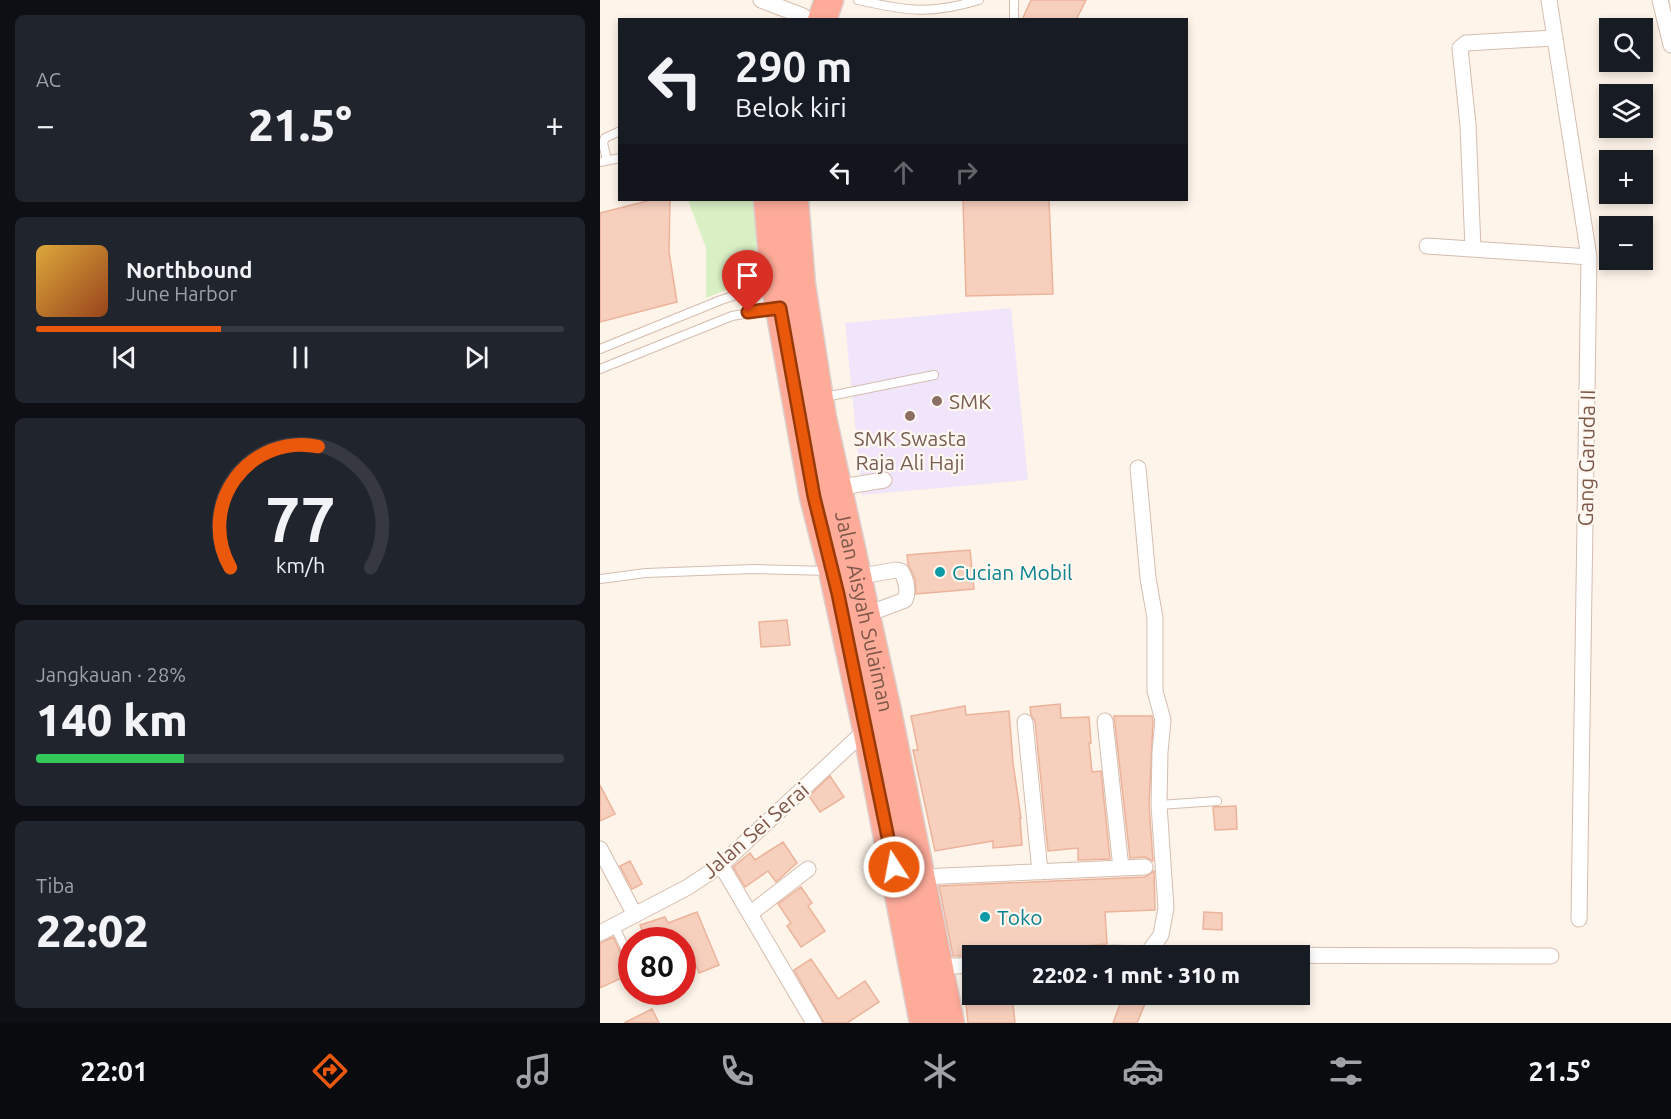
<!DOCTYPE html>
<html lang="id">
<head>
<meta charset="utf-8">
<style>
	body { margin:0; font-family:Ubuntu,sans-serif; background:#20242c; color:#f1f3f6; height:100vh; display:flex; flex-direction:column; font-size:22px; white-space:nowrap }
	* { box-sizing:border-box; margin:0 }
	p { font-size:20px; color:#9ea1a6 }
	.icon { flex:none; width:33px; height:33px; fill:none; stroke:currentColor; stroke-width:2; stroke-linecap:round; stroke-linejoin:round }
	.map { position:relative; flex:1; overflow:hidden }
	.drawer { display:flex; flex-direction:column; gap:15px; padding:15px; background:#0d0f14; width:600px }
	.drawer>* { flex:none }
	.top-card { position:absolute; left:18px; top:18px; width:570px; height:183px; border-radius:0px; box-shadow:0 3px 9px #0003; background:#171b24; color:#f1f3f6; overflow:hidden }
	.controls { position:absolute; left:999px; top:18px; display:grid; gap:12px }
	.controls a { display:grid; place-items:center; width:54px; height:54px; border-radius:0px; background:#171b24; box-shadow:0 3px 9px #0003; font-size:30px }
	.speed { position:absolute; left:18px; top:927px; display:flex; gap:12px; font-size:30px; font-weight:700; text-align:center }
	.speed>* { display:grid; place-content:center; width:78px; height:78px; border-radius:50%; background:#171b24; box-shadow:0 3px 9px #0003; line-height:1 }
	.speed .limit { border:9px solid #d22; background:#fff; color:#111 }
	.pin { position:absolute; display:grid; place-items:center; width:51px; height:51px; color:#fff; margin:-62px -26px; border-radius:50% 50% 50% 0; rotate:-45deg; box-shadow:0 0 6px #0007 }
	.pin .icon { rotate:45deg }
	.me { position:absolute; width:66px; margin:-33px; rotate:349deg; stroke-linejoin:round; filter:drop-shadow(0 0 4px #0008) }
	.turn { display:flex; align-items:center; gap:21px; height:126px; padding:0 18px; font-size:27px }
	.turn .icon { width:78px; height:78px; stroke-width:2.5 }
	.turn b { display:block; font-size:42px; line-height:51px }
	.lanes { display:flex; align-items:center; height:57px; padding:0 18px; background:#0003; justify-content:center; gap:30px; direction:ltr }
	.lanes .off { opacity:.35 }
	.big { font-size:45px; font-weight:800; line-height:1.1 }
	.drawer .tile { flex:1; display:flex; flex-direction:column; justify-content:center; gap:9px; min-width:0; padding:0 21px; border-radius:9px; background:#20242c }
	.drawer .dial { align-items:center; gap:0 }
	.dial svg { height:156px; overflow:visible; fill:none; stroke:#363941; stroke-width:7; stroke-linecap:round; text-anchor:middle }
	.dial text { fill:#f1f3f6; stroke:none }
	.song { display:flex; align-items:center; gap:18px }
	.cover { width:72px; height:72px; border-radius:9px; background:linear-gradient(135deg,hsl(40 70% 55%),hsl(20 70% 35%)) }
	.played { height:6px; border-radius:3px; background:linear-gradient(90deg,#ea580c 35%,#363941 35%) }
	.keys { display:flex; justify-content:space-around; direction:ltr }
	.heat { display:flex; justify-content:space-between; align-items:center; font-size:33px; direction:ltr }
	.charge { height:9px; border-radius:4px; background:linear-gradient(90deg,#34c759 28%,#363941 0) }
	.trip { position:absolute; left:362px; top:945px; width:348px; height:60px; border-radius:0px; background:#171b24; box-shadow:0 3px 9px #0003; font-weight:800; line-height:60px; text-align:center }
	.tabs { display:flex; height:96px; justify-content:space-around; align-items:center; background:#090b0e; color:#9ea1a6 }
	.tabs .icon { width:42px; height:42px }
	.tabs .selected { color:#ea580c }
	.tabs b { font-size:27px; color:#f1f3f6 }
	main { display:flex; flex:1; min-height:0 }
	.map>svg:first-child { display:block }
	.education { fill:#f1e5fb }
	.green { fill:#d9efc4 }
	.building { fill:#f7cfbd; stroke:#ecb39b; stroke-width:1.5 }
	.lines { fill:none; stroke-linecap:round; stroke-linejoin:round }
	.lane-casing { stroke:#d5bdaf; stroke-width:10 }
	.street-casing { stroke:#d5bdaf; stroke-width:17 }
	.highway-casing { stroke:#dbd0cc; stroke-width:31 }
	.lane { stroke:#fff; stroke-width:8 }
	.street { stroke:#fff; stroke-width:15 }
	.highway { stroke:#feab9a; stroke-width:28 }
	.route-casing { stroke:#983908; stroke-width:15 }
	.route { stroke:#ea580c; stroke-width:10 }
	.education-dot { fill:#8d6e63; stroke:#fff8f1; stroke-width:2 }
	.culture-dot { fill:#0f9aa8; stroke:#fff8f1; stroke-width:2 }
	.labels { text-anchor:middle; dominant-baseline:central; stroke-width:4.5; stroke-linejoin:round; paint-order:stroke }
	.education-label { font-size:21px; fill:#785e54; stroke:#fff8f1; text-anchor:start }
	.street-label { font-size:21px; fill:#7d5748; stroke:#fff8f1 }
	.culture-label { font-size:21px; fill:#0d838f; stroke:#fff8f1; text-anchor:start }
</style>
</head>
<body>
<main>
<section class="drawer">
<div class="tile"><p>AC</p>
<div class="heat"><a>−</a><b class="big">21.5°</b><a>+</a></div>
</div>
<div class="tile">
<div class="song"><i class="cover"></i><div><b>Northbound</b><p>June Harbor</p></div></div>
<div class="played"></div>
<div class="keys"><svg class="icon" aria-label="previous" viewBox="0 0 24 24"><path d="M18 5L8 12l10 7zM5 5v14"/></svg><svg class="icon" aria-label="pause" viewBox="0 0 24 24"><path d="M8 5v14M16 5v14"/></svg><svg class="icon" aria-label="next" viewBox="0 0 24 24"><path d="M6 5l10 7-10 7zM19 5v14"/></svg></div>
</div>
<div class="tile dial"><svg viewBox="0 0 100 80">
<path d="M14 69A42 42 0 1 1 86 69"/>
<path d="M14 69A42 42 0 0 1 59 7" stroke="#ea580c"/>
<text x="50" y="56" font-size="32" font-weight="700">77</text>
<text x="50" y="72" font-size="11">km/h</text>
</svg></div>
<div class="tile"><p>Jangkauan · 28%</p><b class="big">140 km</b><div class="charge"></div></div>
<div class="tile"><p>Tiba</p><b class="big">22:02</b></div>
</section>
<div class="map">
<svg width="1071" height="1023" viewBox="0 0 1071 1023">
	<rect width="100%" height="100%" fill="#fef4e9"/>
	<path class="education" d="M411,308L428,480L262,495L245,323Z"/>
	<path class="green" d="M88,200H155L157,273L151,280L106,298V248Z"/>
	<path class="building" d="M431,0H486L476,20H422Z
		M51,200H70L69,252L77,302L0,322V213Z
		M363,200H449L453,294L366,296Z
		M370,550L374,589L316,594L315,579L308,564L307,555Z
		M187,620L190,645L161,647L159,622Z
		M460,704L461,718L489,717L491,743H489L492,772L501,771L510,859L478,860V848L448,851L435,721L431,715L430,707Z
		M365,706L366,715L409,711L413,763L421,818H420L422,845L393,848V841L335,851L313,750H318L311,716Z
		M514,716H552L553,721L549,805L553,861L545,857L530,858Z
		M230,776L244,797L220,812L209,796Z
		M0,785L15,814L0,821Z
		M636,806L637,829L615,830L613,807Z
		M183,842L197,863L176,882L168,871L145,887L133,867L150,853L155,860Z
		M30,861L42,884L32,889L20,866Z
		M554,871L555,910L505,912L507,944L481,946L475,949L432,951V953L353,956L339,886L545,877Z
		M201,887L212,903L208,906L225,931L201,947L187,926L191,923L178,904Z
		M97,912L119,965L99,973L85,940H46L40,925L65,917L68,923Z
		M604,912L622,913V930L603,929Z
		M13,937L27,966L32,969V973L0,988V943Z
		M211,959L238,999L265,981L279,1002L247,1023H224L194,970Z
		M365,994H412L415,1023H368Z
		M524,994H534L547,999L537,1023H513Z
		M52,1009L59,1023H24Z"/>
	<g class="lines">
		<defs>
			<path id="lane" d="M258,0C306,11 330,15 379,0
				M414,20V0
				M7,160L3,143L5,138L20,131
				M0,162L20,158
				M0,349L121,300L169,284
				M0,369L132,316L175,309
				M225,397L334,375
				M0,579L46,573L153,569L228,571
				M559,805L617,801
				M14,925L32,963"/>
			<path id="street" d="M161,0L203,16
				M949,0L989,257L979,919
				M1060,0L1071,45
				M827,246L989,257
				M873,249L868,125L860,48L866,43L953,38
				M538,468L548,578L555,618V691L563,720L560,752L559,805L566,908L561,935L548,953
				M236,488L284,480
				M256,577L296,570L301,571C306,579 309,592 305,600L265,615
				M505,721L521,868
				M425,722L440,872
				M0,849L35,915
				M121,865L214,1023
				M321,877L545,867
				M151,913L208,869
				M0,933L88,887L121,865L267,729
				M482,956L513,953L573,955L951,956
				M338,967L372,965"/>
			<g id="highway">
				<path d="M222,20L229,0"/>
				<path d="M168,200L175,281L214,497L233,571L267,729L324,1023"/>
				<path id="s1" d="M194,200L201,285L222,418L287,711L350,1023"/>
			</g>
		</defs>
		<use href="#lane" class="lane-casing"/>
		<use href="#street" class="street-casing"/>
		<use href="#highway" class="highway-casing"/>
		<use href="#lane" class="lane"/>
		<use href="#street" class="street"/>
		<use href="#highway" class="highway"/>
	</g>
	<g class="lines">
		<defs>
			<path id="route" d="M148,312L180,308L214,497L238,594L294,867"/>
		</defs>
		<use href="#route" class="route-casing"/>
		<use href="#route" class="route"/>
	</g>
	<g class="education-dot">
		<circle cx="337" cy="401" r="6"/>
		<circle cx="310" cy="416" r="6"/>
	</g>
	<g class="culture-dot">
		<circle cx="340" cy="572" r="6"/>
		<circle cx="385" cy="917" r="6"/>
	</g>
	<g class="labels">
		<g class="education-label">
			<text x="349" y="401">SMK</text>
			<text x="310" y="438" text-anchor="middle">SMK Swasta<tspan x="310" dy="24">Raja Ali Haji</tspan></text>
		</g>
		<g class="street-label">
			<text transform="translate(986 458) rotate(-89)">Gang Garuda II</text>
			<text stroke="none"><textPath href="#s1" startOffset="418">Jalan Aisyah Sulaiman</textPath></text>
			<text transform="translate(155 830) rotate(-41)">Jalan Sei Serai</text>
		</g>
		<g class="culture-label">
			<text x="352" y="572">Cucian Mobil</text>
			<text x="397" y="917">Toko</text>
		</g>
	</g>
</svg>
<div class="controls">
<a><svg class="icon" aria-label="search" viewBox="0 0 24 24"><circle cx="10" cy="10" r="6"/><path d="M15 15l6 6"/></svg></a>
<a><svg class="icon" aria-label="layers" viewBox="0 0 24 24"><path d="M12 4l9 5-9 5-9-5zM3 14l9 5 9-5"/></svg></a>
<a>+</a>
<a>−</a>
</div>
<div class="speed"><div class="limit">80</div></div>
<div class="pin" style="left:148px;top:312px;background:#d93025"><svg class="icon" aria-label="arrive" viewBox="0 0 24 24"><path d="M6 21V4h12l-3 4 3 4H6"/></svg></div>
<svg class="me" style="left:294px;top:867px" viewBox="-20 -20 40 40"><circle r="17" fill="#ea580c" stroke="#fff" stroke-width="3"/><path d="M0-11L8 9 0 5-8 9z" fill="#fff"/></svg>
<div class="trip">22:02 · 1 mnt · 310 m</div>
<div class="top-card">
<div class="turn"><svg class="icon" aria-label="left" viewBox="0 0 24 24"><path d="M17 20v-9H6M10 6l-5 5 5 5"/></svg><div><b>290 m</b>Belok kiri</div></div>
<div class="lanes"><svg class="icon" aria-label="left" viewBox="0 0 24 24"><path d="M17 20v-9H6M10 6l-5 5 5 5"/></svg><svg class="icon off" aria-label="ahead" viewBox="0 0 24 24"><path d="M12 20V5M6 11l6-6 6 6"/></svg><svg class="icon off" aria-label="right" viewBox="0 0 24 24"><path d="M7 20v-9h11M14 6l5 5-5 5"/></svg></div>
</div>
</div>
</main>
<nav class="tabs">
<b>22:01</b>
<svg class="icon selected" aria-label="directions" viewBox="0 0 24 24"><path d="M12 3l9 9-9 9-9-9zM9 14v-3h6M13 9l2 2-2 2"/></svg>
<svg class="icon" aria-label="music" viewBox="0 0 24 24"><path d="M9 18V5l10-2v13"/><circle cx="6" cy="18" r="3"/><circle cx="16" cy="16" r="3"/></svg>
<svg class="icon" aria-label="phone" viewBox="0 0 24 24"><path d="M5 4h4l2 5-3 2q2 4 5 5l2-3 5 2v4C11 20 4 13 5 4z"/></svg>
<svg class="icon" aria-label="climate" viewBox="0 0 24 24"><path d="M12 3v18M4 7l16 10M4 17L20 7"/></svg>
<svg class="icon" aria-label="car" viewBox="0 0 24 24"><path d="M5 17H2v-5l4-1 3-4h7l3 4 3 1v5h-3M9 17h6M6 11h13"/><circle cx="7" cy="17" r="2"/><circle cx="17" cy="17" r="2"/></svg>
<svg class="icon" aria-label="filters" viewBox="0 0 24 24"><path d="M4 7h16M4 17h16"/><circle cx="9" cy="7" r="2"/><circle cx="15" cy="17" r="2"/></svg>
<b>21.5°</b>
</nav>
</body>
</html>
